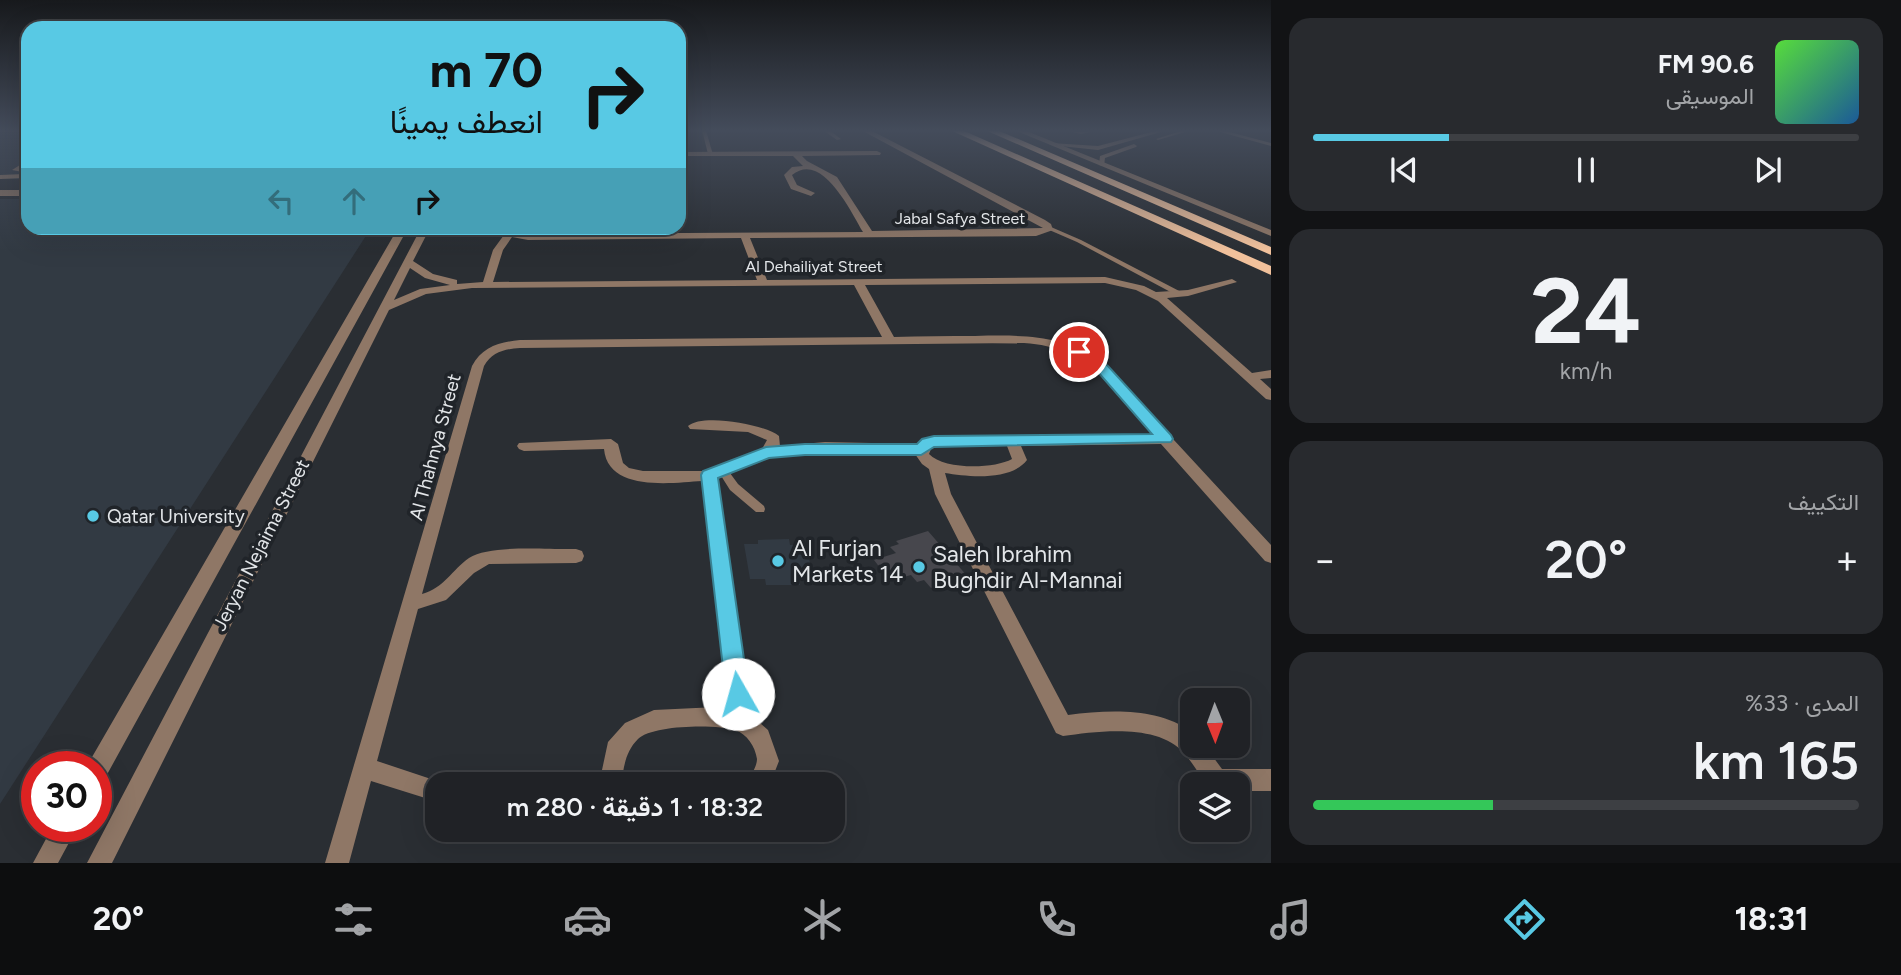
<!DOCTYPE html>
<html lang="ar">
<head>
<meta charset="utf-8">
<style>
	body { margin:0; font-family:Figtree,Vazirmatn,sans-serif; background:#282a2e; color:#f1f3f6; direction:rtl; height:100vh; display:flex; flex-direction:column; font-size:26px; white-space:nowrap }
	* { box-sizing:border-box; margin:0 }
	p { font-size:23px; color:#a2a4a7 }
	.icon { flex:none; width:38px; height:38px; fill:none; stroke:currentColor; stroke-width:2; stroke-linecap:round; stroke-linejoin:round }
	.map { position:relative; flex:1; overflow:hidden; direction:ltr }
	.drawer { display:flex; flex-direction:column; gap:18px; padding:18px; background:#121315; width:630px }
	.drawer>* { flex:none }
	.banner { position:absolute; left:21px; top:21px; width:665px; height:214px; border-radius:21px; box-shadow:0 7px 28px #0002,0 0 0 2px #3d3f43; direction:rtl; background:#58c9e4; color:#111; overflow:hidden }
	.needle { width:46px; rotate:179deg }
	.tools { position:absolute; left:1180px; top:688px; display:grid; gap:14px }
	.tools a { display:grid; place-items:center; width:70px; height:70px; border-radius:14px; background:#202226; box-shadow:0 7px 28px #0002,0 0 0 2px #3d3f43; font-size:35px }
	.speed { position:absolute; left:21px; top:751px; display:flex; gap:14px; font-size:35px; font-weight:700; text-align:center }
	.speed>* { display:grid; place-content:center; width:91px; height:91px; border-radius:50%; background:#202226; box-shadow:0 7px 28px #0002,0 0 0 2px #3d3f43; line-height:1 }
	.speed .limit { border:10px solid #d22; background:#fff; color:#111 }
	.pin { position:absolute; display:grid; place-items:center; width:60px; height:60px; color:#fff; margin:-30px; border:4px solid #fff; border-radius:50%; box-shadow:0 2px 7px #0007 }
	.me { position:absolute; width:77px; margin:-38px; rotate:353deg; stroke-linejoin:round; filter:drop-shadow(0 0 5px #0008) }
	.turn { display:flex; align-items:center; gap:24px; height:147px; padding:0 28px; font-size:32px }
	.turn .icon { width:91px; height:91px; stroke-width:2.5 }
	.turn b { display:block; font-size:49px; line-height:60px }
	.lanes { display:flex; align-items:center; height:66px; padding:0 28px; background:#0003; justify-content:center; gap:35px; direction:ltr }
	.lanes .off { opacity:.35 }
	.big { font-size:52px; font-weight:600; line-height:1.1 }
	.drawer .widget { flex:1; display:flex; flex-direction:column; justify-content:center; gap:10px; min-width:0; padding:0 24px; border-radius:21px; background:#282a2e }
	.drawer .dial { align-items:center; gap:0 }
	.dial b { font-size:91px; line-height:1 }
	.song { display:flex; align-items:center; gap:21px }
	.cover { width:84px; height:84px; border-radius:10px; background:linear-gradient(135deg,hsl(110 70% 55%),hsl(210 70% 35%)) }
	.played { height:7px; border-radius:4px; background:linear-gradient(90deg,#58c9e4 25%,#3d3f43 25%) }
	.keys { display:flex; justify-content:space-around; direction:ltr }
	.heat { display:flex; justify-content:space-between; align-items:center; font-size:38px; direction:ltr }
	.charge { height:10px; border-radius:5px; background:linear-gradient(90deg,#34c759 33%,#3d3f43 0) }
	.trip { position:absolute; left:425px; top:772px; width:420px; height:70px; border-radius:21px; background:#202226; box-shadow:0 7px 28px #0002,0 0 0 2px #3d3f43; font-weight:600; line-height:70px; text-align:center; direction:rtl }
	.dock { display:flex; height:112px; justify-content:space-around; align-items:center; background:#0d0e0f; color:#a2a4a7 }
	.dock .icon { width:49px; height:49px }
	.dock .current { color:#58c9e4 }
	.dock b { font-size:32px; color:#f1f3f6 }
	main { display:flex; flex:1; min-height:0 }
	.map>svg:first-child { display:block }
	.built { fill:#323a43 }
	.building { fill:#47474d }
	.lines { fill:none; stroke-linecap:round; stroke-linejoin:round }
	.lane { fill:#8f7766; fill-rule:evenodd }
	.street { fill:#8f7766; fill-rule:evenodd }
	.primary { fill:#f1c19c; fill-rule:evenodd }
	.route { fill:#58c9e4; stroke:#398394; stroke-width:2 }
	.poi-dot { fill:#58c9e4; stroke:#202429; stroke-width:2.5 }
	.labels { text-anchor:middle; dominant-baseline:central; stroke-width:7; stroke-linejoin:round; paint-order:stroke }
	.far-street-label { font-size:16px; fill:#e3e6e9; stroke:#202429 }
	.street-label { font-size:19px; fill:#e3e6e9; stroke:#202429 }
	.poi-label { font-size:19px; fill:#e3e6e9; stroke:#202429; text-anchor:start }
	.near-poi-label { font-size:23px; fill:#e3e6e9; stroke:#202429; text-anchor:start }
</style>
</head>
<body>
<main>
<section class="drawer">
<div class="widget">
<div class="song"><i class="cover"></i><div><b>90.6 FM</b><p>الموسيقى</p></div></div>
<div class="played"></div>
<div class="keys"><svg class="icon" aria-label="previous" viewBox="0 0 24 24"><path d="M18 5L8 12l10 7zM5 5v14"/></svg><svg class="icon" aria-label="pause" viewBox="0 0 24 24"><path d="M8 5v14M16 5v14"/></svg><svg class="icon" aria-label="next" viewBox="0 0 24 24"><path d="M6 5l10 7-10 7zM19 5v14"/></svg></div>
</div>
<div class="widget dial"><b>24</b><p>km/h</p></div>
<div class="widget"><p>التكييف</p>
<div class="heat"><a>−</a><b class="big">20°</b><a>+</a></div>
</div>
<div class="widget"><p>المدى · 33%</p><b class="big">165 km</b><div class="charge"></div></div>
</section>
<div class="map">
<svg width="1271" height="863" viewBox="0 0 1271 863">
	<rect width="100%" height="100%" fill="#2a2e33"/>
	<path class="built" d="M0,130H28V179H0Z
		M0,199H28V228H371L0,804Z
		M789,539L790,545L805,544L814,578H799L800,585H766L765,579H750L744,544H758V540Z"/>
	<path class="building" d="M928,531L968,577L931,588L924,580L917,582L911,575L890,581L874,560L896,553L890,547L899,544L896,541Z"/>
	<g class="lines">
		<path class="lane" d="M0,130H28V132H0Z
			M702,130H706L713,155L708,154Z
			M823,130H829L841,139L837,140Z
			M1063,130L1081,132L1098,130L1081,134Z
			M1159,130H1168L1098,150L1051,145L1049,144L1051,143L1098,146Z
			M1184,130H1192L1158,140L1156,139Z
			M1213,130H1222L1271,143V146Z
			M1266,130H1271V132Z
			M1134,144L1137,146L1136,147L1105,158L1104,166L1099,165L1100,156Z
			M28,160V164L21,169H28V173L12,170Z
			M0,175L24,174L27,176L24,178L0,179Z
			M1047,227H1051L1081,240L1185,294L1181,296H1178L1077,242L1047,229Z
			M723,467L727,469L738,484L764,506L765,509L764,512H756L730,490L718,471Z"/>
		<path class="street" d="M861,130H870L1045,220L1051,224L1053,230L1036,236L750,238L767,280L1105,277L1144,286L1156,292L1188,290L1232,279L1237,282L1188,296L1167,298L1252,373L1271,370V378L1260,379L1271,389V400L1266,399L1158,301L1136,290L1105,283L865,285L894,337C921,336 948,336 975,336C1020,335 1062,334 1100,360L1271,545V563L1265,561L1161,444L1021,446L1027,460C1011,481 969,477 945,473L951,494L1068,715C1109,710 1157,707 1192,732V746H1205L1222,769H1271V791H1237V784H1206C1199,774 1192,762 1184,753C1158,723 1098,731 1063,736L1056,733L935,494L929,469L922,464L915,454C866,452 810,444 762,459C746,464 733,474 717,479L752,716L768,730L779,761L770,784H747C750,776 757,767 757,759C755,746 747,734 735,730C716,724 652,725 638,739C625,752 624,767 621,784H599L608,742L625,723L654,710L717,707L730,709L702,481C671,483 608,492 604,449L524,451L519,449L517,446L519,443L611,439L618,444L623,463L629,468L643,471H702L713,469L762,449L767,440L748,432L690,429L688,426C702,413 764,424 779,436L780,446L825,442L918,444L934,437L1153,435C1113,389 1090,347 1024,343L520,348C505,349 492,352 484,366L422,594C444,588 452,570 469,558C491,544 549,550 576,549L582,551L584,556L582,561L576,563L489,564L474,573L446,600L418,609L377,761L446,784H438V802L371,781L349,863H325L472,366C482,347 499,342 520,340L882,337L854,285L472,288L426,294L389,310L112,863H87L421,228H430L413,261L433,274L457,280V284L483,282L493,250L509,228H517L515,232L528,234L863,232C851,212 822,150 792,175L797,185L815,193L811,196L791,189L784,175L792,167L803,166L793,156H679V152L877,151L881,153L880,155L802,156L807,161L837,177L872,231L1043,228ZM512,237L528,240L741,238L757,280L493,282L503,250ZM410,268L425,278L450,285L420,289L394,300ZM1007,446L1012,459C994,469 944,470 929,454L931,449L936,447Z
			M1014,130H1024L1271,230V236Z
			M0,190H28V196H0Z
			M398,228H408L104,780L96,783V766H87L88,764Z
			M53,826H78L58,863H33Z"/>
		<path class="primary" d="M950,130H962L1271,266V275Z
			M985,130H997L1271,247V255Z"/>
	</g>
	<linearGradient id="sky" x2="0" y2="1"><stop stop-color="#17191c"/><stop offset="0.52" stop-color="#444c5b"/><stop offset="1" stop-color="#444c5b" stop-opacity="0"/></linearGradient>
	<rect width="1271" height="251" fill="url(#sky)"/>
	<path class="route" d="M1079,348L1108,366L1171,435L1173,439L1171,442L934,447L921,455H805L769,458L718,478L749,694L746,702L738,705L730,702L726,694L701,475L703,471L766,447L805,444H917L922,439L934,436L1152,434L1098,372L1074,355V349Z"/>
	<g class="poi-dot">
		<circle cx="93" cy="516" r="7"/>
		<circle cx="778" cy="561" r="7"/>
		<circle cx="919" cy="567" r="7"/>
	</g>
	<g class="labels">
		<g class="far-street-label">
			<text x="960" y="218">Jabal Safya Street</text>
			<text x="814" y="266">Al Dehailiyat Street</text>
		</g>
		<g class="street-label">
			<text transform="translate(435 447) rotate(-75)">Al Thahnya Street</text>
			<text transform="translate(261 545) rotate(-63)">Jeryan Nejaima Street</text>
		</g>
		<g class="poi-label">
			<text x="107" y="516">Qatar University</text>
		</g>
		<g class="near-poi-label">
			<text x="792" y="548">Al Furjan<tspan x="792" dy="26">Markets 14</tspan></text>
			<text x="933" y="554">Saleh Ibrahim<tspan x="933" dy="26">Bughdir Al-Mannai</tspan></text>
		</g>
	</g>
</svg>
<div class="tools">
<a><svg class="needle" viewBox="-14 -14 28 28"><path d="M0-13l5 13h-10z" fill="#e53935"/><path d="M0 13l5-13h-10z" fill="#a2a4a7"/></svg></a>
<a><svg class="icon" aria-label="layers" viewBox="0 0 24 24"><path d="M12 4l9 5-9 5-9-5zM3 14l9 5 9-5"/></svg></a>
</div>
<div class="speed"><div class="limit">30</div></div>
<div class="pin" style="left:1079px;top:352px;background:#d93025"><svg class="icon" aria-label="arrive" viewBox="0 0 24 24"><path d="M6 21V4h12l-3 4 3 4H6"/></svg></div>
<svg class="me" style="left:738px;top:694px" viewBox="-20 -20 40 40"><circle r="19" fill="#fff"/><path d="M0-13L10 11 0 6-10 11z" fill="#58c9e4"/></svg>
<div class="trip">18:32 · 1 دقيقة · 280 m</div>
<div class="banner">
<div class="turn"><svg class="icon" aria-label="right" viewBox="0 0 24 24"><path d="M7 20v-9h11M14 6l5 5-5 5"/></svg><div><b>70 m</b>انعطف يمينًا</div></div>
<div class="lanes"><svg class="icon off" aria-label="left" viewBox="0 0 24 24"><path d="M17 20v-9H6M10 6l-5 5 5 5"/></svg><svg class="icon off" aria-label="ahead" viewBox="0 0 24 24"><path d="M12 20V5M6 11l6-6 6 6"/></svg><svg class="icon" aria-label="right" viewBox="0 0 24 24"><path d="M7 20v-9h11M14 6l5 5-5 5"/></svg></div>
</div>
</div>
</main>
<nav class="dock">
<b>18:31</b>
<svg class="icon current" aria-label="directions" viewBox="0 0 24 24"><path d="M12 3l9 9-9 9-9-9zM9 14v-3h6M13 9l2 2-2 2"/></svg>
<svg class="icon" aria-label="music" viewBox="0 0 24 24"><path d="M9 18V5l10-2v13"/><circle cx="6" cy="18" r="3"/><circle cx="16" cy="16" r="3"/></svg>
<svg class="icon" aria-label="phone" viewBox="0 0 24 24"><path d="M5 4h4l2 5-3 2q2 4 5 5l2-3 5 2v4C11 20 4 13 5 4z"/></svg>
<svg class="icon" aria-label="climate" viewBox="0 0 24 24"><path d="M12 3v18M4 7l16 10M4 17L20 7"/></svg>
<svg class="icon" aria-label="car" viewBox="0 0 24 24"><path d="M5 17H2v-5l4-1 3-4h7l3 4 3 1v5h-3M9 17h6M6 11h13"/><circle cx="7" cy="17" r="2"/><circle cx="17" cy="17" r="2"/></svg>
<svg class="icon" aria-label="filters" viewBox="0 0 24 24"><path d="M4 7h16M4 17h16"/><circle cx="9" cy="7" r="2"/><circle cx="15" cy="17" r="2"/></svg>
<b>20°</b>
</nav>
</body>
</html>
